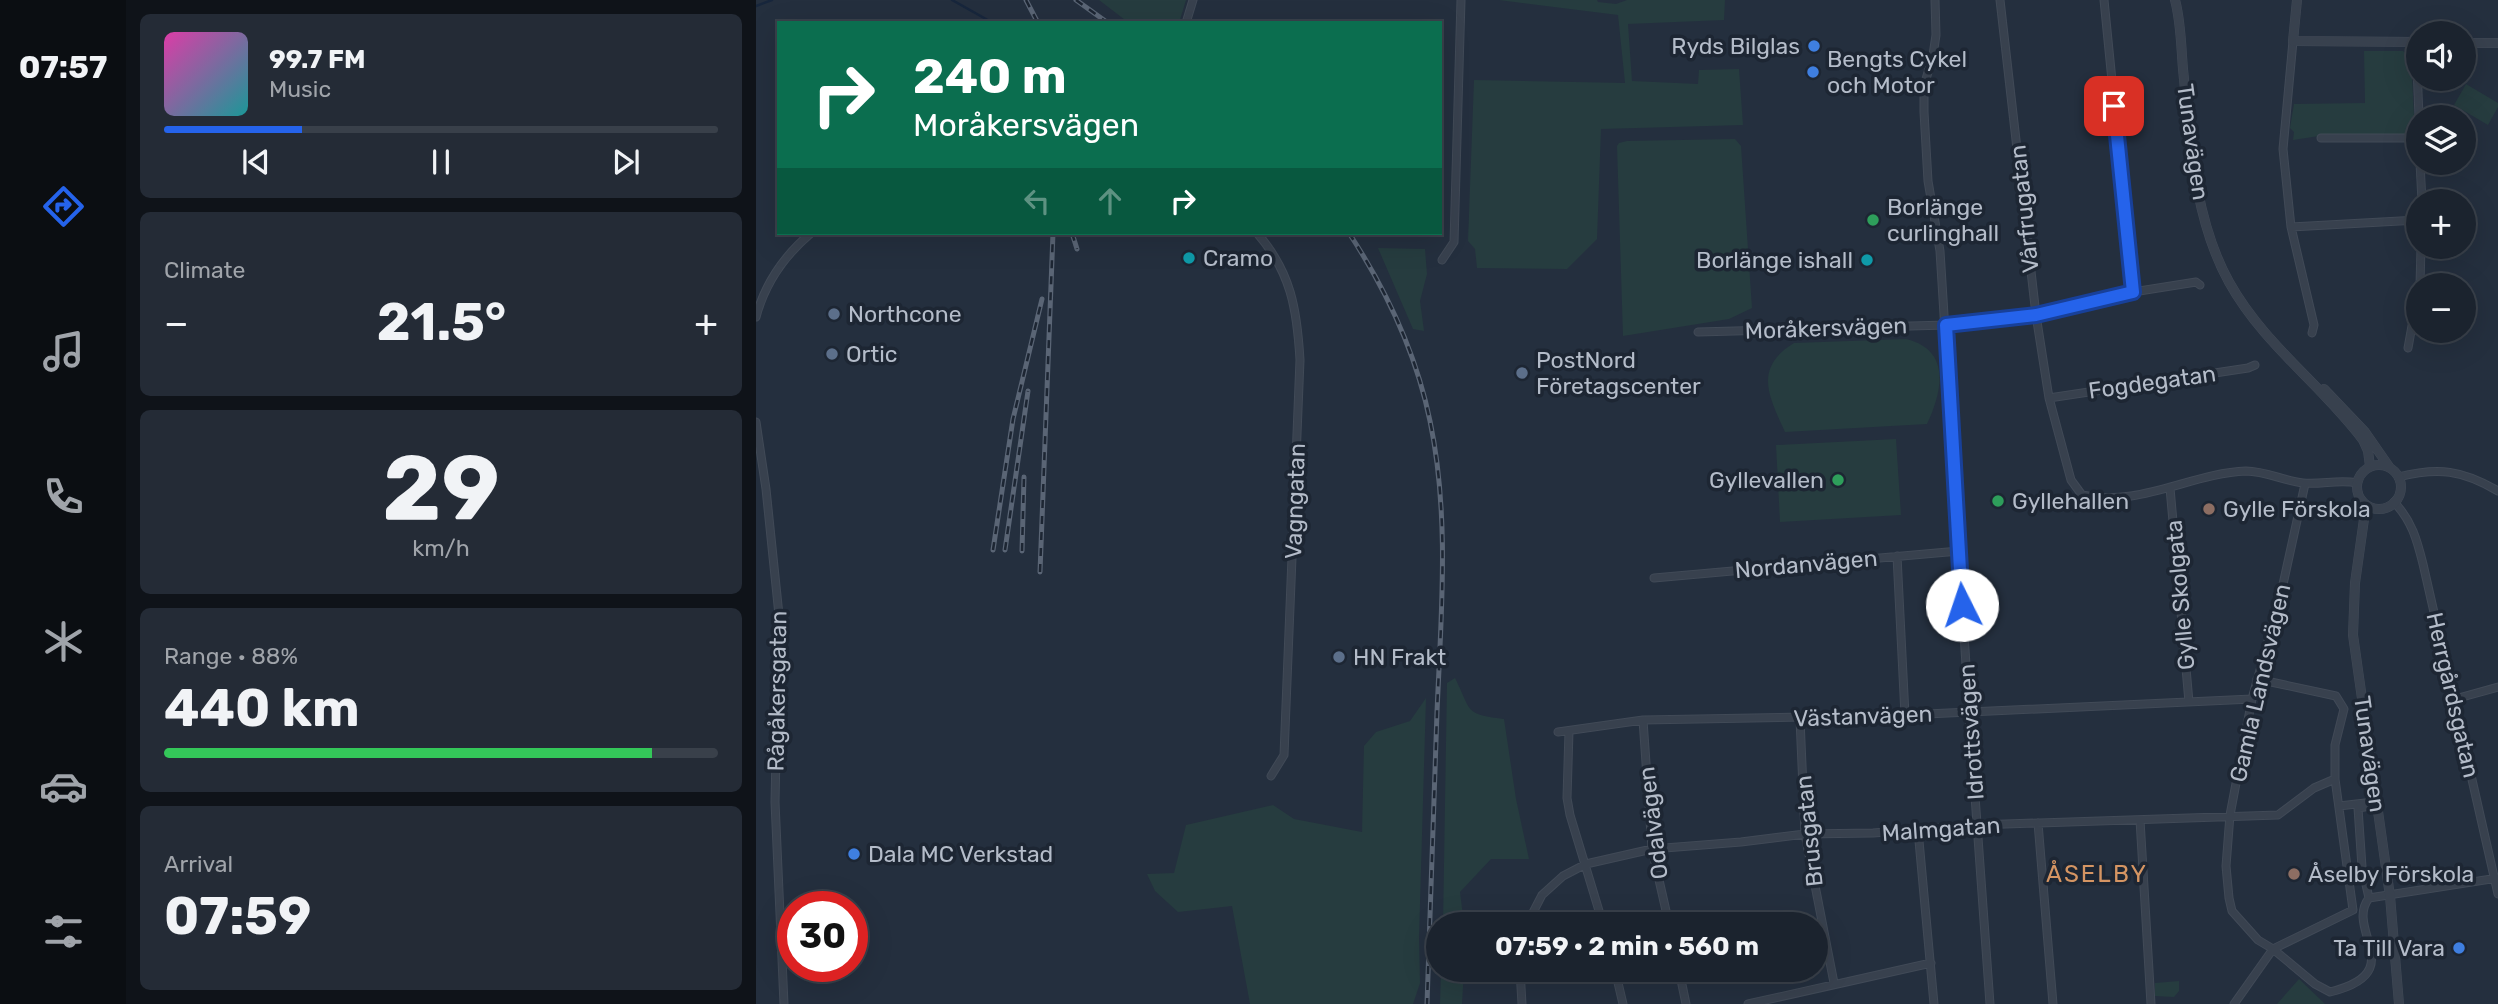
<!DOCTYPE html>
<html lang="en">
<head>
<meta charset="utf-8">
<style>
	body { margin:0; font-family:Rubik,sans-serif; background:#242b36; color:#f1f3f6; height:100vh; display:flex; flex-direction:column; font-size:26px; white-space:nowrap }
	* { box-sizing:border-box; margin:0 }
	p { font-size:23px; color:#a0a4aa }
	.icon { flex:none; width:38px; height:38px; fill:none; stroke:currentColor; stroke-width:2; stroke-linecap:round; stroke-linejoin:round }
	.map { position:relative; flex:1; overflow:hidden }
	.sheet { display:flex; flex-direction:column; gap:14px; padding:14px; background:#0f1319; width:630px }
	.sheet>* { flex:none }
	.hud { position:absolute; left:21px; top:21px; width:665px; height:214px; border-radius:0px; box-shadow:0 7px 28px #0002,0 0 0 2px #39404a; background:#0b6e4f; color:#fff; overflow:hidden }
	.buttons { position:absolute; left:1650px; top:21px; display:grid; gap:14px }
	.buttons a { display:grid; place-items:center; width:70px; height:70px; border-radius:50%; background:#1b232e; box-shadow:0 7px 28px #0002,0 0 0 2px #39404a; font-size:35px }
	.speed { position:absolute; left:21px; top:891px; display:flex; gap:14px; font-size:35px; font-weight:700; text-align:center }
	.speed>* { display:grid; place-content:center; width:91px; height:91px; border-radius:50%; background:#1b232e; box-shadow:0 7px 28px #0002,0 0 0 2px #39404a; line-height:1 }
	.speed .limit { border:10px solid #d22; background:#fff; color:#111 }
	.pin { position:absolute; display:grid; place-items:center; width:60px; height:60px; color:#fff; margin:-30px; border-radius:14px; box-shadow:0 4px 10px #0006 }
	.me { position:absolute; width:77px; margin:-38px; rotate:356deg; stroke-linejoin:round; filter:drop-shadow(0 0 5px #0008) }
	.turn { display:flex; align-items:center; gap:24px; height:147px; padding:0 21px; font-size:32px }
	.turn .icon { width:91px; height:91px; stroke-width:2.5 }
	.turn b { display:block; font-size:49px; line-height:60px }
	.lanes { display:flex; align-items:center; height:66px; padding:0 21px; background:#0003; justify-content:center; gap:35px; direction:ltr }
	.lanes .off { opacity:.35 }
	.big { font-size:52px; font-weight:700; line-height:1.1 }
	.sheet .card { flex:1; display:flex; flex-direction:column; justify-content:center; gap:10px; min-width:0; padding:0 24px; border-radius:10px; background:#242b36 }
	.sheet .dial { align-items:center; gap:0 }
	.dial b { font-size:91px; line-height:1 }
	.song { display:flex; align-items:center; gap:21px }
	.cover { width:84px; height:84px; border-radius:10px; background:linear-gradient(135deg,hsl(320 70% 55%),hsl(180 70% 35%)) }
	.played { height:7px; border-radius:4px; background:linear-gradient(90deg,#2563eb 25%,#39404a 25%) }
	.keys { display:flex; justify-content:space-around; direction:ltr }
	.heat { display:flex; justify-content:space-between; align-items:center; font-size:38px; direction:ltr }
	.charge { height:10px; border-radius:5px; background:linear-gradient(90deg,#34c759 88%,#39404a 0) }
	.trip { position:absolute; left:670px; top:912px; width:402px; height:70px; border-radius:35px; background:#1b232e; box-shadow:0 7px 28px #0002,0 0 0 2px #39404a; font-weight:700; line-height:70px; text-align:center }
	main { display:flex; flex:1; min-height:0 }
	.tabs { display:flex; flex-direction:column; width:126px; justify-content:space-around; align-items:center; background:#0b0e12; color:#a0a4aa }
	.tabs .icon { width:49px; height:49px }
	.tabs .on { color:#2563eb }
	.tabs b { font-size:32px; color:#f1f3f6 }
	.map>svg:first-child { display:block }
	.green { fill:#263c3f }
	.lines { fill:none; stroke-linecap:round; stroke-linejoin:round }
	.stream { stroke:#17263c; stroke-width:2.5 }
	.minor-casing { stroke:#414a57; stroke-width:9 }
	.tertiary-casing { stroke:#414a57; stroke-width:10 }
	.minor { stroke:#38414e; stroke-width:7 }
	.tertiary { stroke:#38414e; stroke-width:9 }
	.rail-casing { stroke:#5a6575; stroke-width:5 }
	.rail { stroke:#1d2633; stroke-width:2.5; stroke-dasharray:8; stroke-linecap:butt }
	.route-casing { stroke:#184099; stroke-width:18 }
	.route { stroke:#2563eb; stroke-width:12 }
	.shop-dot { fill:#3f7fe0; stroke:#1d2633; stroke-width:2.5 }
	.leisure-dot { fill:#2e9e5b; stroke:#1d2633; stroke-width:2.5 }
	.culture-dot { fill:#0f9aa8; stroke:#1d2633; stroke-width:2.5 }
	.service-dot { fill:#5c6f8a; stroke:#1d2633; stroke-width:2.5 }
	.education-dot { fill:#8d6e63; stroke:#1d2633; stroke-width:2.5 }
	.labels { text-anchor:middle; dominant-baseline:central; stroke-width:7; stroke-linejoin:round; paint-order:stroke }
	.poi-label { font-size:23px; fill:#b4bcc9; stroke:#1d2633; text-anchor:start }
	.street-label { font-size:23px; fill:#b4bcc9; stroke:#1d2633 }
	.neighbourhood-label { font-size:24px; letter-spacing:2px; fill:#d59563; stroke:#1d2633 }
</style>
</head>
<body>
<main>
<nav class="tabs">
<b>07:57</b>
<svg class="icon on" aria-label="directions" viewBox="0 0 24 24"><path d="M12 3l9 9-9 9-9-9zM9 14v-3h6M13 9l2 2-2 2"/></svg>
<svg class="icon" aria-label="music" viewBox="0 0 24 24"><path d="M9 18V5l10-2v13"/><circle cx="6" cy="18" r="3"/><circle cx="16" cy="16" r="3"/></svg>
<svg class="icon" aria-label="phone" viewBox="0 0 24 24"><path d="M5 4h4l2 5-3 2q2 4 5 5l2-3 5 2v4C11 20 4 13 5 4z"/></svg>
<svg class="icon" aria-label="climate" viewBox="0 0 24 24"><path d="M12 3v18M4 7l16 10M4 17L20 7"/></svg>
<svg class="icon" aria-label="car" viewBox="0 0 24 24"><path d="M5 17H2v-5l4-1 3-4h7l3 4 3 1v5h-3M9 17h6M6 11h13"/><circle cx="7" cy="17" r="2"/><circle cx="17" cy="17" r="2"/></svg>
<svg class="icon" aria-label="filters" viewBox="0 0 24 24"><path d="M4 7h16M4 17h16"/><circle cx="9" cy="7" r="2"/><circle cx="15" cy="17" r="2"/></svg>
</nav>
<section class="sheet">
<div class="card">
<div class="song"><i class="cover"></i><div><b>99.7 FM</b><p>Music</p></div></div>
<div class="played"></div>
<div class="keys"><svg class="icon" aria-label="previous" viewBox="0 0 24 24"><path d="M18 5L8 12l10 7zM5 5v14"/></svg><svg class="icon" aria-label="pause" viewBox="0 0 24 24"><path d="M8 5v14M16 5v14"/></svg><svg class="icon" aria-label="next" viewBox="0 0 24 24"><path d="M6 5l10 7-10 7zM19 5v14"/></svg></div>
</div>
<div class="card"><p>Climate</p>
<div class="heat"><a>−</a><b class="big">21.5°</b><a>+</a></div>
</div>
<div class="card dial"><b>29</b><p>km/h</p></div>
<div class="card"><p>Range · 88%</p><b class="big">440 km</b><div class="charge"></div></div>
<div class="card"><p>Arrival</p><b class="big">07:59</b></div>
</section>
<div class="map">
<svg width="1742" height="1004" viewBox="0 0 1742 1004">
	<rect width="100%" height="100%" fill="#242f3e"/>
	<path class="green" d="M343,0H430L423,23H373Z
		M743,0H841L842,2L860,4L871,0H969L968,20L872,24L876,81L942,84L943,70L983,69L987,125L845,129L841,239L811,269L721,268L719,249L712,241L718,80L869,83L862,15Z
		M1608,51H1647L1655,58L1659,134L1563,136L1537,140L1538,132L1534,128L1538,104L1609,103Z
		M1710,84L1742,103V107L1732,125L1698,105Z
		M979,139L985,146L996,308L973,319L867,336L861,146L863,143L871,141Z
		M622,248L669,249L671,274L664,301L668,331L657,329Z
		M1150,339C1196,350 1186,392 1171,424L1029,432C1013,397 997,368 1038,343Z
		M1140,439L1145,515L1024,522L1020,445Z
		M699,678C716,712 708,714 748,719L760,799L773,859H735L704,892L708,924H687L691,683Z
		M670,698L663,938L664,983L657,1004H494L476,906L422,912L399,891L391,874L418,873L430,825L517,805L538,819L606,832L608,746L620,732L654,721Z
		M685,970H708L706,1004H684Z
		M1543,979L1566,1001L1569,1004H1521Z
		M1423,981V991L1418,997L1399,996V983Z"/>
	<g class="lines">
		<path class="stream" d="M196,0L237,23
			M0,6L16,0"/>
		<defs>
			<path id="minor" d="M1179,0L1180,35L1177,55L1168,86V112L1172,181L1184,251L1213,713L1234,1004
				M1244,0L1280,315L1293,398L1315,480L1326,495C1381,508 1436,473 1490,471C1509,471 1529,481 1547,483C1565,485 1583,479 1601,483
				M1348,0L1377,292
				M430,23L437,0
				M1537,41L1527,149L1535,227L1558,325L1556,333
				M1660,42L1663,117
				M1565,138H1662
				M1664,163L1666,201
				M1535,227L1662,220
				M501,233C535,272 541,309 544,360L528,755L515,776
				M686,260L698,242L705,0
				M1664,285L1665,247
				M0,317C9,283 29,255 55,233
				M942,332L1190,325L1280,315L1377,292L1440,282L1444,285
				M1652,348L1662,292
				M1293,398L1492,368L1499,365
				M0,422L10,489L23,615L19,802L28,1004
				M1642,477C1683,467 1706,470 1742,491
				M1414,488L1433,702
				M1638,502C1656,521 1661,540 1667,564L1742,894
				M1141,556L1149,715
				M898,578L1203,551
				M1501,679L1580,696L1588,709L1579,745V779L1597,910L1517,949L1559,984L1574,992C1655,972 1588,930 1613,898L1742,878
				M1699,699L1742,687
				M1044,719L1049,834L1078,983
				M887,720L896,849L913,924
				M813,731L811,798L814,815L847,924
				M802,732L887,720L1149,715L1496,699
				M1583,806L1609,803
				M1384,820L1395,1004
				M1282,823L1297,1004
				M1162,830L1178,1004
				M1613,898L1606,867L1602,808L1621,805
				M771,924L786,895L807,876L830,864L896,849L985,842L1049,834L1117,833L1221,825L1522,815L1558,788L1579,779
				M764,970L766,1004
				M859,970L867,1004
				M923,970L930,1004
				M992,1004L1175,963
				M1478,1004L1517,949L1502,940L1476,911L1473,898L1470,866L1474,815L1496,699L1524,598L1549,484"/>
			<path id="tertiary" d="M1419,0C1425,22 1425,46 1427,69C1434,139 1438,219 1473,282C1508,345 1565,384 1607,440L1612,451L1614,466
				M1541,0L1537,41L1662,42
				M1708,43H1742
				M1568,389L1609,432L1634,468
				M1601 487a22 22 0 1 1 44 0a22 22 0 1 1-44 0Z
				M1610,505L1599,583L1597,635L1634,896L1643,1004"/>
		</defs>
		<use href="#minor" class="minor-casing"/>
		<use href="#tertiary" class="tertiary-casing"/>
		<use href="#minor" class="minor"/>
		<use href="#tertiary" class="tertiary"/>
		<defs>
			<path id="rail" d="M270,0L282,23
				M320,0L352,23
				M316,233L321,249
				M593,233C631,291 660,353 674,421C694,516 685,616 681,712C678,810 674,907 671,1004
				M237,550L257,419L286,299
				M249,550L272,391
				M266,551L268,477
				M284,572L297,233"/>
		</defs>
		<use href="#rail" class="rail-casing"/>
		<use href="#rail" class="rail"/>
	</g>
	<g class="lines">
		<defs>
			<path id="route" d="M1206,605L1190,325L1280,315L1377,292L1358,106"/>
		</defs>
		<use href="#route" class="route-casing"/>
		<use href="#route" class="route"/>
	</g>
	<g class="shop-dot">
		<circle cx="1058" cy="46" r="7"/>
		<circle cx="1057" cy="72" r="7"/>
		<circle cx="98" cy="854" r="7"/>
		<circle cx="1703" cy="948" r="7"/>
	</g>
	<g class="leisure-dot">
		<circle cx="1117" cy="220" r="7"/>
		<circle cx="1082" cy="480" r="7"/>
		<circle cx="1242" cy="501" r="7"/>
	</g>
	<g class="culture-dot">
		<circle cx="433" cy="258" r="7"/>
		<circle cx="1111" cy="260" r="7"/>
	</g>
	<g class="service-dot">
		<circle cx="78" cy="314" r="7"/>
		<circle cx="76" cy="354" r="7"/>
		<circle cx="766" cy="373" r="7"/>
		<circle cx="583" cy="657" r="7"/>
	</g>
	<g class="education-dot">
		<circle cx="1453" cy="509" r="7"/>
		<circle cx="1538" cy="874" r="7"/>
	</g>
	<g class="labels">
		<g class="poi-label">
			<text x="1044" y="46" text-anchor="end">Ryds Bilglas</text>
			<text x="1071" y="59">Bengts Cykel<tspan x="1071" dy="26">och Motor</tspan></text>
			<text x="1131" y="207">Borlänge<tspan x="1131" dy="26">curlinghall</tspan></text>
			<text x="447" y="258">Cramo</text>
			<text x="1097" y="260" text-anchor="end">Borlänge ishall</text>
			<text x="92" y="314">Northcone</text>
			<text x="90" y="354">Ortic</text>
			<text x="780" y="360">PostNord<tspan x="780" dy="26">Företagscenter</tspan></text>
			<text x="1068" y="480" text-anchor="end">Gyllevallen</text>
			<text x="1256" y="501">Gyllehallen</text>
			<text x="1467" y="509">Gylle Förskola</text>
			<text x="597" y="657">HN Frakt</text>
			<text x="112" y="854">Dala MC Verkstad</text>
			<text x="1552" y="874">Åselby Förskola</text>
			<text x="1689" y="948" text-anchor="end">Ta Till Vara</text>
		</g>
		<g class="street-label">
			<text transform="translate(1437 142) rotate(82)">Tunavägen</text>
			<text transform="translate(1268 209) rotate(-96)">Vårfrugatan</text>
			<text transform="translate(1070 328) rotate(-2)">Moråkersvägen</text>
			<text transform="translate(1396 382) rotate(-8)">Fogdegatan</text>
			<text transform="translate(539 501) rotate(-88)">Vagngatan</text>
			<text transform="translate(1050 564) rotate(-5)">Nordanvägen</text>
			<text transform="translate(1424 595) rotate(-95)">Gylle Skolgata</text>
			<text transform="translate(1504 683) rotate(-77)">Gamla Landsvägen</text>
			<text transform="translate(21 691) rotate(-89)">Rågåkersgatan</text>
			<text transform="translate(1697 695) rotate(77)">Herrgårdsgatan</text>
			<text transform="translate(1107 716) rotate(-2)">Västanvägen</text>
			<text transform="translate(1215 732) rotate(-94)">Idrottsvägen</text>
			<text transform="translate(1614 754) rotate(82)">Tunavägen</text>
			<text transform="translate(897 823) rotate(-97)">Odalvägen</text>
			<text transform="translate(1185 829) rotate(-4)">Malmgatan</text>
			<text transform="translate(1053 831) rotate(-96)">Brusgatan</text>
		</g>
		<g class="neighbourhood-label">
			<text x="1341" y="874">ÅSELBY</text>
		</g>
	</g>
</svg>
<div class="buttons">
<a><svg class="icon" aria-label="sound" viewBox="0 0 24 24"><path d="M4 9h4l5-4v14l-5-4H4zM17 9q2 3 0 6"/></svg></a>
<a><svg class="icon" aria-label="layers" viewBox="0 0 24 24"><path d="M12 4l9 5-9 5-9-5zM3 14l9 5 9-5"/></svg></a>
<a>+</a>
<a>−</a>
</div>
<div class="speed"><div class="limit">30</div></div>
<div class="pin" style="left:1358px;top:106px;background:#d93025"><svg class="icon" aria-label="arrive" viewBox="0 0 24 24"><path d="M6 21V4h12l-3 4 3 4H6"/></svg></div>
<svg class="me" style="left:1206px;top:605px" viewBox="-20 -20 40 40"><circle r="19" fill="#fff"/><path d="M0-13L10 11 0 6-10 11z" fill="#2563eb"/></svg>
<div class="trip">07:59 · 2 min · 560 m</div>
<div class="hud">
<div class="turn"><svg class="icon" aria-label="right" viewBox="0 0 24 24"><path d="M7 20v-9h11M14 6l5 5-5 5"/></svg><div><b>240 m</b>Moråkersvägen</div></div>
<div class="lanes"><svg class="icon off" aria-label="left" viewBox="0 0 24 24"><path d="M17 20v-9H6M10 6l-5 5 5 5"/></svg><svg class="icon off" aria-label="ahead" viewBox="0 0 24 24"><path d="M12 20V5M6 11l6-6 6 6"/></svg><svg class="icon" aria-label="right" viewBox="0 0 24 24"><path d="M7 20v-9h11M14 6l5 5-5 5"/></svg></div>
</div>
</div>
</main>
</body>
</html>
